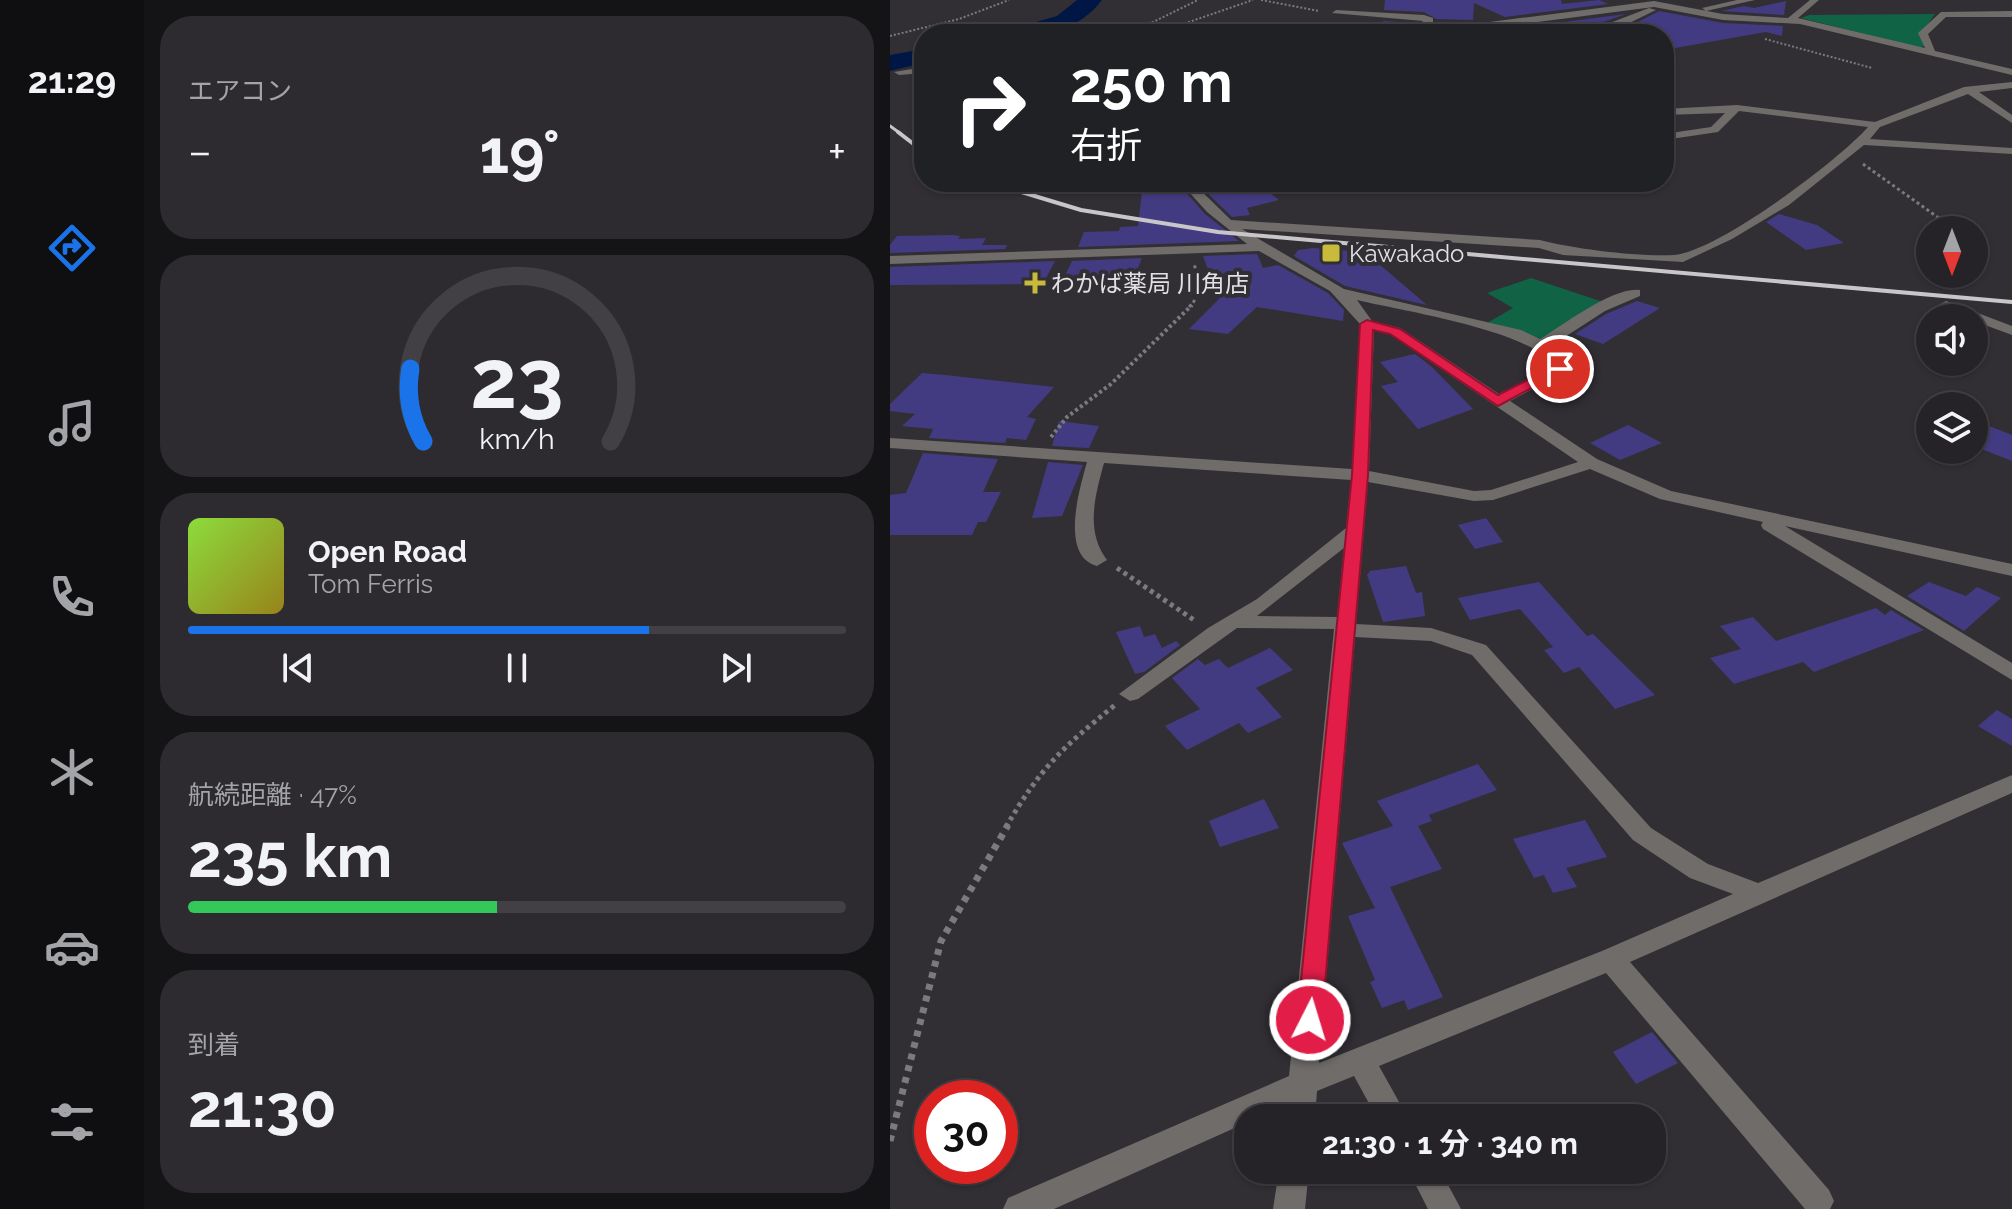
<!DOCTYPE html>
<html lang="ja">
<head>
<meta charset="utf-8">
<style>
	body { margin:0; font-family:Raleway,"Noto Sans JP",sans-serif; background:#2d2b2f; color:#f1f3f6; height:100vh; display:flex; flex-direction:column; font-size:30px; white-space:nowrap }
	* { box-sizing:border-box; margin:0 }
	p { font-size:26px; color:#a3a4a7 }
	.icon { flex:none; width:44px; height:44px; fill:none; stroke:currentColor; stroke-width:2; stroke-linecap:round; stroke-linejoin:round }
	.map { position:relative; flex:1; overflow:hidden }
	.side { display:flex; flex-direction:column; gap:16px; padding:16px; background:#141315; width:746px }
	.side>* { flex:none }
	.top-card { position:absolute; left:24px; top:24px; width:760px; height:168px; border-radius:32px; box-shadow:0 2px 6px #0004,0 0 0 2px #424044; background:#202124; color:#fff; overflow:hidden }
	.needle { width:52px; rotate:180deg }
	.fabs { position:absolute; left:1026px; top:216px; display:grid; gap:16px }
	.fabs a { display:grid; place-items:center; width:72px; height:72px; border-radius:50%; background:#252327; box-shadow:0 2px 6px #0004,0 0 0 2px #424044; font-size:40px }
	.speed { position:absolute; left:24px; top:1080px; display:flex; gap:16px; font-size:40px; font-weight:700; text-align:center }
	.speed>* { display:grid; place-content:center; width:104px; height:104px; border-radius:50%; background:#252327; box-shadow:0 2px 6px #0004,0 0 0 2px #424044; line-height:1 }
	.speed .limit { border:12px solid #d22; background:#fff; color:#111 }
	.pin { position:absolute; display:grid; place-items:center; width:68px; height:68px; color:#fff; margin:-34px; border:4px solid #fff; border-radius:50%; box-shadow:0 2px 8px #0007 }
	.me { position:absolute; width:88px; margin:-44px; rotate:5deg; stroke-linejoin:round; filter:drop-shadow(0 0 6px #0008) }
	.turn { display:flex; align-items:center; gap:28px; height:168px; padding:0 24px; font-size:36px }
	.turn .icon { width:104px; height:104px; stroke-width:2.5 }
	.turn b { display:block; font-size:56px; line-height:68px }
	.big { font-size:60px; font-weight:700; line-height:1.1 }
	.side .card { flex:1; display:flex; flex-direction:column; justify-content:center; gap:12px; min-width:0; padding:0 28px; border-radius:32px; background:#2d2b2f }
	.side .dial { align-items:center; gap:0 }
	.dial svg { height:208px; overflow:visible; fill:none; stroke:#424044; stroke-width:7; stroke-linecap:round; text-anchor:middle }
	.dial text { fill:#f1f3f6; stroke:none }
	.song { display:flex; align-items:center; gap:24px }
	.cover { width:96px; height:96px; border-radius:12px; background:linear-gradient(135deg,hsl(90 70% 55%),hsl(50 70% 35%)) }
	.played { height:8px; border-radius:4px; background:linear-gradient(90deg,#1a73e8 70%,#424044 70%) }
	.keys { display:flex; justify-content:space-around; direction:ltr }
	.heat { display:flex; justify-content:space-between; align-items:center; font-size:44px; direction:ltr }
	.charge { height:12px; border-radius:6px; background:linear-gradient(90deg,#34c759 47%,#424044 0) }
	.trip { position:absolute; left:344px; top:1104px; width:432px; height:80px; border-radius:32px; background:#252327; box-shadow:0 2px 6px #0004,0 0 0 2px #424044; font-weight:700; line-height:80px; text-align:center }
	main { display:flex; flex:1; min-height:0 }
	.menu { display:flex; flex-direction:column; width:144px; justify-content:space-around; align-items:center; background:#0f0e10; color:#a3a4a7 }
	.menu .icon { width:56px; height:56px }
	.menu .current { color:#1a73e8 }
	.menu b { font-size:36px; color:#f1f3f6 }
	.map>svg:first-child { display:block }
	.green { fill:#106345 }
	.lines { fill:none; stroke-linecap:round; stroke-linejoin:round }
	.river { fill:#001745; fill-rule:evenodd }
	.building { fill:#433b81 }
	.path-far4 { stroke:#7c7a7e; stroke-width:2; stroke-dasharray:2 2; stroke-linecap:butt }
	.path-far3 { stroke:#7c7a7e; stroke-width:3; stroke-dasharray:3 3; stroke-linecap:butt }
	.path-far2 { stroke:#7c7a7e; stroke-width:4; stroke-dasharray:3 3; stroke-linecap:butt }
	.path-far1 { stroke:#7c7a7e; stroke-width:5; stroke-dasharray:4 4; stroke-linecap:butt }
	.path { stroke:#7c7a7e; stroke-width:7; stroke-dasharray:6 6; stroke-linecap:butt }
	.minor { fill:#6f6c6a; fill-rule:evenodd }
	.rail-far1 { stroke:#c8c6c9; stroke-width:3 }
	.rail { stroke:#c8c6c9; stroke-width:4 }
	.route { fill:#e11d48; stroke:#92132f; stroke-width:2 }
	.poi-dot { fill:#c8bb3b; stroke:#312f34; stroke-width:3 }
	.labels { text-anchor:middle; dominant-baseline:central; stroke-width:8; stroke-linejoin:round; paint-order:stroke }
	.far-poi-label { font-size:24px; fill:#e2e0e3; stroke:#312f34; text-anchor:start }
</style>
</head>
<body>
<main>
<nav class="menu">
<b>21:29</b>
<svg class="icon current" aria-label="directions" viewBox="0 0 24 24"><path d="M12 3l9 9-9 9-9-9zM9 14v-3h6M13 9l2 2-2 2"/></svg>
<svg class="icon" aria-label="music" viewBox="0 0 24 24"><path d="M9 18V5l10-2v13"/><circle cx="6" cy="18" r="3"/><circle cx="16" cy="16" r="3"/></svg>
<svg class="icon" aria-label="phone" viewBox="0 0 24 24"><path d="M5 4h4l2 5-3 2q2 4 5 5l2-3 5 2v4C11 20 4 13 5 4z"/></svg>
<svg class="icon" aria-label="climate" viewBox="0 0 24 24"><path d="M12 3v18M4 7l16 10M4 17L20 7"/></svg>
<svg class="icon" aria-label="car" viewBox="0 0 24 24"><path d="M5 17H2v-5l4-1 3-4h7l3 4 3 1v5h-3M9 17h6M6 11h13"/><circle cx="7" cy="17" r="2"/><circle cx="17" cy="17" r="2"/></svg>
<svg class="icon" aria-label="filters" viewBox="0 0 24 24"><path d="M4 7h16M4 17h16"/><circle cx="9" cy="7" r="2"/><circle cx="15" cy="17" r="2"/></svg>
</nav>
<section class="side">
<div class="card"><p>エアコン</p>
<div class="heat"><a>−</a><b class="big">19°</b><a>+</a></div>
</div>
<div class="card dial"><svg viewBox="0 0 100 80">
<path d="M14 69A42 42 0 1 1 86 69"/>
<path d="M14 69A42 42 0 0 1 9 41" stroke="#1a73e8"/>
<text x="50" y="56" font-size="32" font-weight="700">23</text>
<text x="50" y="72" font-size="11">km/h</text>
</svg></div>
<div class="card">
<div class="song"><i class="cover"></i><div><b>Open Road</b><p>Tom Ferris</p></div></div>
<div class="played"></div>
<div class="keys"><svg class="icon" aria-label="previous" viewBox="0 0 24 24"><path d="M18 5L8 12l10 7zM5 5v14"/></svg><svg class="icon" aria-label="pause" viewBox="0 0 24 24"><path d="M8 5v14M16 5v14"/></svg><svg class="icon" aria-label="next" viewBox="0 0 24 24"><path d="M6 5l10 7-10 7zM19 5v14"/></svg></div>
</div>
<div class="card"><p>航続距離 · 47%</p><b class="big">235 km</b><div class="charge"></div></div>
<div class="card"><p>到着</p><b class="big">21:30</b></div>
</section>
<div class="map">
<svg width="1122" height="1209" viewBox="0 0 1122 1209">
	<rect width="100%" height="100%" fill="#312f34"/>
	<path class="green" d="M1045,14L1030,35L1035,45L1030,48L911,18L919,15Z
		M641,278L713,302L649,340L597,323L623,308L597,293Z"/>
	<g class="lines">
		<path class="river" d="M187,0H212C188,32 155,34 118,34L122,29L167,16Z
			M34,49V63L0,71V55Z"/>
	</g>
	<path class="building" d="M495,0H671L672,4L709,0L718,4L615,17L584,3L583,20L546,19L534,12L494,10Z
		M896,1L894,15L831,11L854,6L864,8Z
		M769,11L833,23L893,26L892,36L876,32L774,50V34L746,23Z
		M736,14L705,25L668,31L654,26L635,27Z
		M493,21L526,23L517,34H492Z
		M260,182H287L315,214L349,241L188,247L194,232L229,231L230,227L248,226L252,191H260Z
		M306,182H366L389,200L357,208L360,215L342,217Z
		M889,214L927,225L954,243L916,250L876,222Z
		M62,235L70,236L68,239L96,238L92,245H117L115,249L0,253V245L7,236Z
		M423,248L475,252L537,305L455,286L404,256L408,250Z
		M367,254L373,268L388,265L438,293L454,310L453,321L367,307L338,334L299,329L329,299L313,256Z
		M252,258L244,278H174L182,261Z
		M165,261L153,284L0,285V267Z
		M747,301L770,308L713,344L685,334L716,314Z
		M525,354L542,367L583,409L528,429L491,386L508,382L490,362Z
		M32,373L55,375L164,387L137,417L146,419L136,440L117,438L115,443L39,438L43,429L12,426L25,414L0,411V404Z
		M1084,420L1122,435V461L1084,446Z
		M169,421L209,426L199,448L162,446Z
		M738,425L772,443L730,460L700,443Z
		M33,453L108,459L93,492H111L96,522H88L82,535H0V495L16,493Z
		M158,462L193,465L172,516L142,518Z
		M596,518L613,542L585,549L568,525Z
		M516,566L526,593L532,592L535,616L493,622L477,575L480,571Z
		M649,582L697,636L703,634L765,695L725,709L689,667L674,673L654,650L663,647L630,609L580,620L568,598Z
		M1039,582L1076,596L1087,587L1111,598L1074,631L1017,596Z
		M986,608L995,615L1001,610L1034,630L924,672L913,662L844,684L820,658L851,649L830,626L863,617L886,641Z
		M250,626L254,637L265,634L272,648L286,641L290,645L254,672L245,674L226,632Z
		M380,648L403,670L366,688L392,717L358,733L349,723L297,750L275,726L310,709L282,678L308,659L315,665L329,659L338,668Z
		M1107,710L1122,719V746L1088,726Z
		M588,764L607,790L539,815L542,821L528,826L552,869L500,887L553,997L518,1010L514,1000L492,1008L480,982L485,980L458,916L485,908L452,843L503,826L487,801Z
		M374,799L389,828L330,847L319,821Z
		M695,820L717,857L676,868L687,887L663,893L654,875L644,878L623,839Z
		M762,1032L788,1063L746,1084L723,1052Z"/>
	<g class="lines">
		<path class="path-far4" d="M371,0L429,11
			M207,34L263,22L308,0
			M264,34L363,0
			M0,36L69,19L119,0
			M875,39L982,68"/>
		<path class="path-far3" d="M30,135L34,133
			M973,164L1060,226
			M299,307C313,294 309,280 304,264"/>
		<path class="path-far2" d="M161,437L177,417L221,384L302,305"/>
		<path class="path-far1" d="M227,568L304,620
			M116,827C151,767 172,748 225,705"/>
		<path class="path" d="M0,1141L51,941L118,825"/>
		<path class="minor" d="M847,0H865L816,11L812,8Z
			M920,0H929L908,18L1035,48L1028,33L1051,12L1122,11V17H1056L1038,34L1045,51L1122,69V75L910,24L833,20L764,7L592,29L539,27L530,34H520L533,21L442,13L446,10L534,15L543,18V22L592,23L764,1L833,14L898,18Z
			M759,8L766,10L725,30L691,34Z
			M34,67V73L9,75L4,72Z
			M1122,82V88L1089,92L1122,115V123L1078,94L990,127L980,139L1122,148V154L974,145L899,205L842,239L793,262L673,255L649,248L352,229L454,289L631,330L650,339C673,325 724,286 750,290V296L715,311L661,346L679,363L675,372L620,401L707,459L781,491L1122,564V576L895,526L1122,663V680L873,529L871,525L873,522L770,499L700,469L603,500L584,501L478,482L466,624L541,628L596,645L761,828L818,864L868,883L1122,775V793L740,962L939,1190L944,1201L940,1209H915L716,973L489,1066L518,1118H487L464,1076L427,1091L425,1118H395L396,1105L367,1118H358V1122L164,1209H113L118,1198L399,1076L444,629L347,628L248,699L240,701L229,694L318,628L367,599L456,528L461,480L214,463C205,496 195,531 217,560L207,566C169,556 190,487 197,462L0,448V438L462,469L470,324L440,291L369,251L0,264V256L357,244L317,212L290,182H302L341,220L650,240C684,249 749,257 784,255C828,251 948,161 978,127L849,111L828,132L774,140V134L821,127L835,113L774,115V109L847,105L985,122L1074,87ZM467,300C507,310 647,331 663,367L609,394L510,328L482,321ZM484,330L500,334L688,462L601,490L584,491L479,471ZM454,548L447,617L367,616ZM465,637L541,641L582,655L743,840L800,878L843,894L712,951L429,1063Z
			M1056,301L1122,326V335L1084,321V318L1051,308L1049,305Z
			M389,1170H419L415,1209H383Z
			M518,1170H550L571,1209H538Z"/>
		<path class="rail-far1" d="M0,126L11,134"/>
		<path class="rail" d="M8,132L34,152
			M98,182L191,210L328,232L1122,302"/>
	</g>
	<path class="route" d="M477,320L510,329L608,395L665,366L677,369L608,406L500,334L483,330L478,475L432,1020L429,1027L420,1031L411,1027L407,1020L462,475L470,324Z"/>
	<g class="poi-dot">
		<rect x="431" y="243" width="20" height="20" rx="4"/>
		<path d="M141 271h8v8h8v8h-8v8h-8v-8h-8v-8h8z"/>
	</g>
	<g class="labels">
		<g class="far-poi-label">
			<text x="459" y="253">Kawakado</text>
			<text x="161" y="283">わかば薬局 川角店</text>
		</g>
	</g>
</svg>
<div class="fabs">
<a><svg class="needle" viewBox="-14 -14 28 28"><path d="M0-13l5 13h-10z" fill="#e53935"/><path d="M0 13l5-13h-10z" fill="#a3a4a7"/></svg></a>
<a><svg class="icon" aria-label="sound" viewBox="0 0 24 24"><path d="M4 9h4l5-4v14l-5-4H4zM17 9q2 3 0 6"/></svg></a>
<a><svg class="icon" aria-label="layers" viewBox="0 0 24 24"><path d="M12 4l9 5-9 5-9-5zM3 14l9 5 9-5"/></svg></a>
</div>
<div class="speed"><div class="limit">30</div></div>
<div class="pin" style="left:670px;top:369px;background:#d93025"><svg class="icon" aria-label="arrive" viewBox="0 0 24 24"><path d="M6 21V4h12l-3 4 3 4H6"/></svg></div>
<svg class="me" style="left:420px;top:1020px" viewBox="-20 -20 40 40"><circle r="17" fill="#e11d48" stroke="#fff" stroke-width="3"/><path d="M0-11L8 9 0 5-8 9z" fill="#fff"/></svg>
<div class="trip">21:30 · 1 分 · 340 m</div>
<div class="top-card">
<div class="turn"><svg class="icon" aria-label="right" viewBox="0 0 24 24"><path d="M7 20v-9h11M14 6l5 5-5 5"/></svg><div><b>250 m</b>右折</div></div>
</div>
</div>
</main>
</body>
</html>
